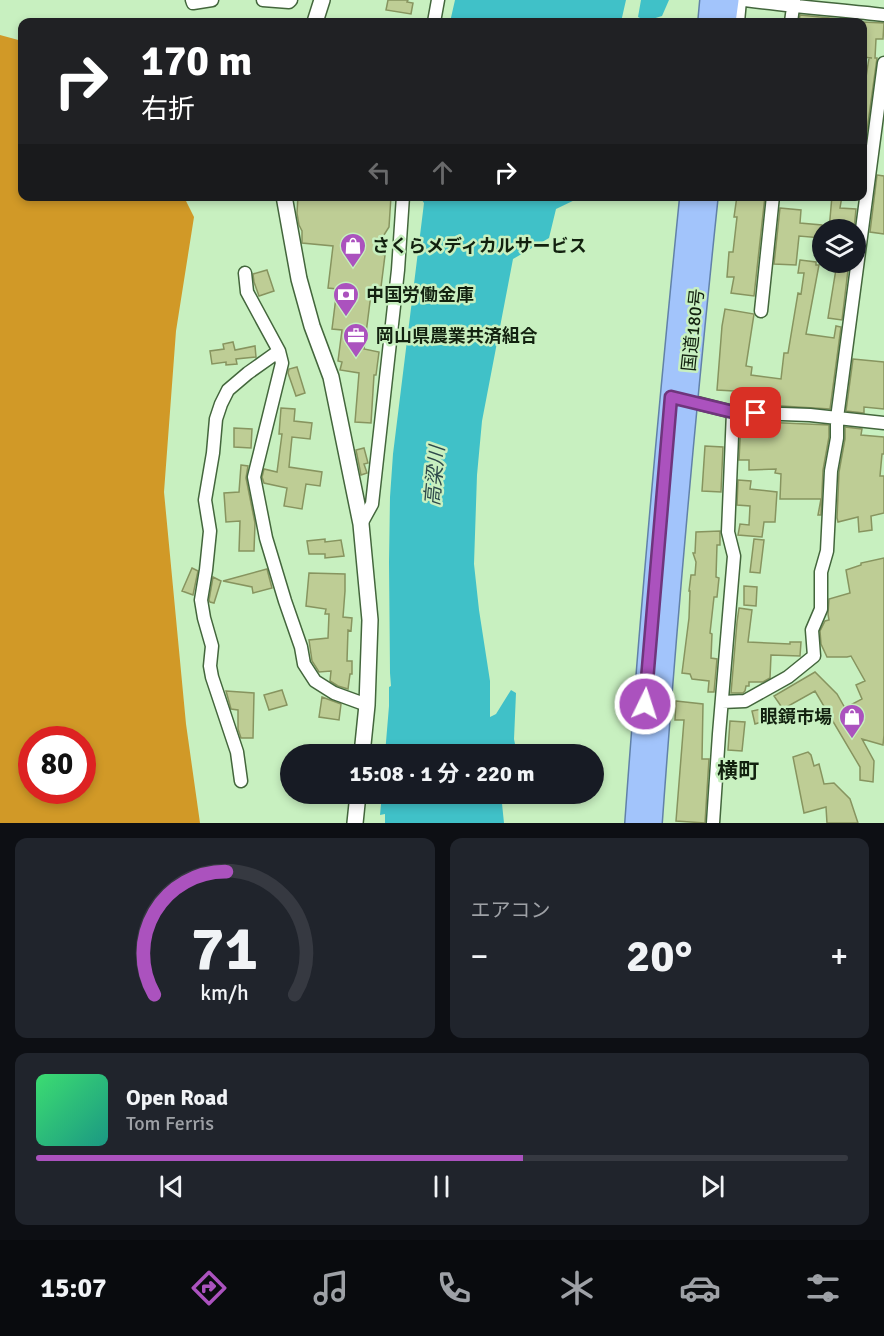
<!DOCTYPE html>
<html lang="ja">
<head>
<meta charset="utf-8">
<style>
	body { margin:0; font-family:Signika,"Noto Sans JP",sans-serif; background:#20242c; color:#f1f3f6; height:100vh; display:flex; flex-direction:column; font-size:22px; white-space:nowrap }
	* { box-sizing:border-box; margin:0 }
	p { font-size:20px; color:#9ea1a6 }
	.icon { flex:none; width:33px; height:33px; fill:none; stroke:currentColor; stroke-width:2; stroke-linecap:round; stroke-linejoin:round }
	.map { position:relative; height:823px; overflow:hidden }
	.panel { display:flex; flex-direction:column; gap:15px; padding:15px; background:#0d0f14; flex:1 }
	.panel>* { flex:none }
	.hud { position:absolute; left:18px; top:18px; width:849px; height:183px; border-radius:12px; box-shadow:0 3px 9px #0003; background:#202124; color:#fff; overflow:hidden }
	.buttons { position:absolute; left:812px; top:219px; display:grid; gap:12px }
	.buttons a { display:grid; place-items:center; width:54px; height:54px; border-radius:50%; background:#171b24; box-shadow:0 3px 9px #0003; font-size:30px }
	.speed { position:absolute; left:18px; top:726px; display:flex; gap:12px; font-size:30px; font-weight:700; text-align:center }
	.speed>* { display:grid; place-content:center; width:78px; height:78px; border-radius:50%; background:#171b24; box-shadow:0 3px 9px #0003; line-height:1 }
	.speed .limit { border:9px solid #d22; background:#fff; color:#111 }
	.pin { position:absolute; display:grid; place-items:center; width:51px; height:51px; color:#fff; margin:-26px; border-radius:12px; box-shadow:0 3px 9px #0006 }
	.me { position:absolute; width:66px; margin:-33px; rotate:4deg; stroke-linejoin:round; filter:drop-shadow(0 0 4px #0008) }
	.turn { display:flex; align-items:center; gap:21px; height:126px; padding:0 24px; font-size:27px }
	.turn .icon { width:78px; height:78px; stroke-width:2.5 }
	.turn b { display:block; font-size:42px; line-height:51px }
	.lanes { display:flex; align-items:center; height:57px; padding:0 24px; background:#0003; justify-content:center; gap:30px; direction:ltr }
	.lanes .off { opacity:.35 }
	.big { font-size:45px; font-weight:700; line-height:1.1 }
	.panel .widget { flex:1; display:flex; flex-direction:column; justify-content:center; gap:9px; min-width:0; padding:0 21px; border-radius:12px; background:#20242c }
	.panel .dial { align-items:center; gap:0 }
	.dial svg { height:156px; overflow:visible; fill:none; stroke:#363941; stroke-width:7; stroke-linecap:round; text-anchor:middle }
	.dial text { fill:#f1f3f6; stroke:none }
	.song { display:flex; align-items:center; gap:18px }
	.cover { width:72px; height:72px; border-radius:9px; background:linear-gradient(135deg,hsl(140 70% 55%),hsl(170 70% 35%)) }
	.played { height:6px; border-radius:3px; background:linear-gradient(90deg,#ab52be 60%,#363941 60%) }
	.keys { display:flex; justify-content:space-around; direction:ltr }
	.heat { display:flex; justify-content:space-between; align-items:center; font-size:33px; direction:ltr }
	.panel .tiles { flex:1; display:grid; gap:15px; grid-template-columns:1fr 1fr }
	.widget:last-child { grid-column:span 2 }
	.trip { position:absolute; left:280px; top:744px; width:324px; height:60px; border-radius:30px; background:#171b24; box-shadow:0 3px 9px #0003; font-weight:700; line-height:60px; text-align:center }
	.dock { display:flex; height:96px; justify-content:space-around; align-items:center; background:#090b0e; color:#9ea1a6 }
	.dock .icon { width:42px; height:42px }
	.dock .current { color:#ab52be }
	.dock b { font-size:27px; color:#f1f3f6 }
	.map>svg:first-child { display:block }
	.forest { fill:#d19927; fill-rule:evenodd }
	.water { fill:#40c1c8 }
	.building { fill:#becd95; stroke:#87945f; stroke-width:1.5 }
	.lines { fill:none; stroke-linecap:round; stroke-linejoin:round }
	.minor-casing { stroke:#43663c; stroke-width:15 }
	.tertiary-casing { stroke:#43663c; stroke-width:18 }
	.trunk-casing { stroke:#6181a8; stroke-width:24 }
	.minor { stroke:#fff; stroke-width:12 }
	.tertiary { stroke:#fff; stroke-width:15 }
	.trunk { stroke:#a2c4fb; stroke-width:21 }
	.route-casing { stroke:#6f357c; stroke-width:15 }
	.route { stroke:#ab52be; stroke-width:10 }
	.labels { text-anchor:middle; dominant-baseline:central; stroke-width:5; stroke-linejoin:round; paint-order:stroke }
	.poi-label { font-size:18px; font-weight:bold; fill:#12210f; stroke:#c8f0c0; text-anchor:start }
	.street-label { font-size:18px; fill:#12210f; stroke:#c8f0c0 }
	.water-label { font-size:20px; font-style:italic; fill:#2e494b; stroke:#c8f0c0 }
	.quarter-label { font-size:21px; font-weight:bold; fill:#12210f; stroke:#c8f0c0 }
</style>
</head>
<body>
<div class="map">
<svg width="884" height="823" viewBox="0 0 884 823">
	<rect width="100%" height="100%" fill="#c8f0c0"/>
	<path class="forest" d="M0,35L22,41V196L184,197L194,217L176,331L164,492L186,724L200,823H0ZM32,740H82V790H32Z"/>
	<path class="water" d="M455,0H626L621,22H450Z
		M641,0H669L662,16L646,21L638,17Z
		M420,197H581L556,209L549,238L513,259L482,421L477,475L474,564L479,610L490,681V717L496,714L511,690L516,693L514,739L517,754H385L389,706V687L391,686L390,673L389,562L390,497L393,454L424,203Z
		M382,794H501L504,823H385V814L380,815Z"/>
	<path class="building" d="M388,0H408L407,2L413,3L411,14L386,10Z
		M800,15L840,19V22H799Z
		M862,22L884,23L883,39H876L875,58H877L864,152H862V103L869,58H872L862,57Z
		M877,175L884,176V234L870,232Z
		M298,196H391L389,227L382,238L381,254L385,255L380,295L371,294L364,349L379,352L376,375H374L371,423L355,422L359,373L340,370L342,362L338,361L342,330L332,329L337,289L328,288L333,246L302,243V231L299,225L297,213Z
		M737,196H765L754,296L731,293L734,277H727L729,252H733L737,217H734Z
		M832,196H842L840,208L856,209L854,230H829Z
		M780,208L801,210L800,223L822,225V238L799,236L796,265L774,264Z
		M800,260L816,262V265H819L806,334L834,338L836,326L841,327L830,409L733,403L734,391L717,390L722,326L725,309L754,314L746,366L752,367L751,375L781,379L784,353H788L798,293L801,294L804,273H798Z
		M836,269L848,270L842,320L828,318Z
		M267,270L274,291L259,296L254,282L253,274Z
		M233,342L235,350L255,346L256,357L236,359L237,364L226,365V362L212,364L210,351L224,349L223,344Z
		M853,359L884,362V409L864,407V413L846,411Z
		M297,367L305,393L296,396L288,373L289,369Z
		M281,408L295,409L294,421L312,423L310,439L292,437L289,467L322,472L320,486L306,484L302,509L284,506L287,488L264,483L262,477L264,469L277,472L282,434H279Z
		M741,421L829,425V437L823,470L821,515H818L821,499H780L781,474L775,473L776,469L749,470V460H739Z
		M845,427L862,429L861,435L884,437V454H882L880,476H884V513L871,516L872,530L859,532L858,517L838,522L837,518L839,472L845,439Z
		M234,428L252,429L251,448L234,447Z
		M705,446L723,447L721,492L702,491Z
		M364,448L368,463L364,464L367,473L361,475L356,450Z
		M241,465L248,466L246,478L255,523L254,551H239L240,521L226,522L224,493L239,492Z
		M738,480L751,481L750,489L777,492L775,522H764L762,537L738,535L740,524L749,525L750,506L737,505Z
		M720,531V545H717L716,577L719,578L717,597H714L710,633L712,634L711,658L717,659L714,692H708L709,681L692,679L690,674L682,673L689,618L690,591H689L691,575H695L696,562L693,553H695L696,532Z
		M325,539V542L341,540L344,556L325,558V554H309L307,541Z
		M754,539L764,540L760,573L750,572Z
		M884,558V735L883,745L862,739L874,761L873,782L860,780V767L815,691L783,709L774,696L815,672L837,694L845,708L862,699L856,685L865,681L851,656L847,657H827L821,644L820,631L825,621L829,620L828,614L829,599L850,593L846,570L861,565V563Z
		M192,568L198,571L193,595L182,591Z
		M267,569L272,588L253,593L252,587L223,581Z
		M309,573L345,574V591L343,617L352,618L351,631L348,630L347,661H352V674H350L348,689L338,686L330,681L331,671L319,672L312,661L309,640L328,638L329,614H325L326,609L306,606Z
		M213,577L221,581L214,603L210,602L209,600Z
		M744,586L757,587L756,606L744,605Z
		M739,608L752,610L748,642L790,644V642H801L800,656L771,655L770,678L763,682H749V686H746L745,691L743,693H731L737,622Z
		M282,690L287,705L269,710L264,695Z
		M226,691L254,693L253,738H241L238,729V710L231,709Z
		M322,697L341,704L339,720L319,717Z
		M676,701L703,704L702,759H709L705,823L676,821L684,720H675Z
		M772,707L780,716L755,724L752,711Z
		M730,721L745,722L742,751L728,750Z
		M808,752L811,755L814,766L819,764L824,784L834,783L850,799L858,823H827L826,807L804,813L793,757Z"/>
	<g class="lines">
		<defs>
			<path id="minor" d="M192,0L193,3L212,0
				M263,0L289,2L291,0
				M745,0C791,6 838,10 884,15
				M434,22L438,0
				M738,22L740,0
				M791,22L794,0
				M245,273L247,292L279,351L282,363L254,477L266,538L285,601L301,647L304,664L315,681L334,693L367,705
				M761,311L773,196
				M681,399L733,412L810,415L884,423
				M361,524L372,504L398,270L403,196
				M722,702L745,701L788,677L814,656L812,630L821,609V572L827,551L831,471L837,438V418L884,63
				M241,781L237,752L212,677L210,666L212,646L204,618L201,600L206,570L210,531L205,500L213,453L216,419L221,404L228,390L248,373L279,351
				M713,823L719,734L734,556L728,532L733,412"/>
			<path id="tertiary" d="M315,22L322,0
				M284,196L299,279L312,326L331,377L361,524L370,620L367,705L362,754
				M355,823L358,794"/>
			<path id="trunk" d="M709,22L711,0
				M725,22L728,0
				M636,823C651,614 670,405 691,196
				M651,823C666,614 685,405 707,196"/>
		</defs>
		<use href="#minor" class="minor-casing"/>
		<use href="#tertiary" class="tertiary-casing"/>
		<use href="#trunk" class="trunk-casing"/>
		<use href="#minor" class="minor"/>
		<use href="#tertiary" class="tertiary"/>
		<use href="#trunk" class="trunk"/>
	</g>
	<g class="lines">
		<defs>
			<path id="route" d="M645,704L671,397L733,412L756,413"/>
		</defs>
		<use href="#route" class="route-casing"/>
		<use href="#route" class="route"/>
	</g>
	<defs>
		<symbol id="shop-pin" viewBox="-11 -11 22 30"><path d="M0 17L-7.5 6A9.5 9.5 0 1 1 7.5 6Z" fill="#ab52be" stroke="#c8f0c0"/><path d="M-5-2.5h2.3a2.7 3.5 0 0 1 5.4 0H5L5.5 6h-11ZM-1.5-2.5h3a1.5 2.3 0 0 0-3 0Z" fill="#fff"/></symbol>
		<symbol id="bank-pin" viewBox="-11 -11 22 30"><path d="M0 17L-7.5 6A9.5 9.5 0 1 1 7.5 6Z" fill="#ab52be" stroke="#c8f0c0"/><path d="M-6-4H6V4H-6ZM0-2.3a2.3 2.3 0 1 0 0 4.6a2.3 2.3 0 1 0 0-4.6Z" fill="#fff"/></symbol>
		<symbol id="office-pin" viewBox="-11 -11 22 30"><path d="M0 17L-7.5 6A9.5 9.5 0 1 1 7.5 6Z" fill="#ab52be" stroke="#c8f0c0"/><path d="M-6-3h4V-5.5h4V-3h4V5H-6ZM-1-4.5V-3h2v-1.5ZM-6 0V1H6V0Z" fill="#fff"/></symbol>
	</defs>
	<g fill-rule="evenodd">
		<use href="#shop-pin" x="338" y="231" width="30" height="40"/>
		<use href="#bank-pin" x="331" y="280" width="30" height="40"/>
		<use href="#office-pin" x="341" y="321" width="30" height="40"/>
		<use href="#shop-pin" x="837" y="702" width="30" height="40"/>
	</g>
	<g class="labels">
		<g class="poi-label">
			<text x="372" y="246">さくらメディカルサービス</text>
			<text x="366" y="295">中国労働金庫</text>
			<text x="376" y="336">岡山県農業共済組合</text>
			<text x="832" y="717" text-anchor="end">眼鏡市場</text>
		</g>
		<g class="street-label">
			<text transform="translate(693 330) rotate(-84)">国道180号</text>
		</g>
		<g class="water-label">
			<text transform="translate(435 476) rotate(-85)">高梁川</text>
		</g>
		<g class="quarter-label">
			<text x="738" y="771">横町</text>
		</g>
	</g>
</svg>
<div class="buttons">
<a><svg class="icon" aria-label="layers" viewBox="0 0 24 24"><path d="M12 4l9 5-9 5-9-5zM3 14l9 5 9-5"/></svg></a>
</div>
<div class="speed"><div class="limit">80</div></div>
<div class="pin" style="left:756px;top:413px;background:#d93025"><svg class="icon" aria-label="arrive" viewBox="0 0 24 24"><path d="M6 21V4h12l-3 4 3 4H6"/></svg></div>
<svg class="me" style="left:645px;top:704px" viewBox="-20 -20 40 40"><circle r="17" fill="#ab52be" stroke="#fff" stroke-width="3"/><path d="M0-11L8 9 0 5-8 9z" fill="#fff"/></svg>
<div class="trip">15:08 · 1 分 · 220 m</div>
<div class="hud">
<div class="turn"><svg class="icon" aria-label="right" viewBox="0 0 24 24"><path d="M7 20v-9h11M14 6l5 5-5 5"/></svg><div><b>170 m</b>右折</div></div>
<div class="lanes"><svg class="icon off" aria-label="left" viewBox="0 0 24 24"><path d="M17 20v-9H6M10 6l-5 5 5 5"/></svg><svg class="icon off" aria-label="ahead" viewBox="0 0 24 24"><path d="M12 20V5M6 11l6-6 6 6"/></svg><svg class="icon" aria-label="right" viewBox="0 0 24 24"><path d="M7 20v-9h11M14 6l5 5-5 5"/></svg></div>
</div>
</div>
<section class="panel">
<div class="tiles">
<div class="widget dial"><svg viewBox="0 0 100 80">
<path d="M14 69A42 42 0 1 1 86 69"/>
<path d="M14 69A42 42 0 0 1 51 6" stroke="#ab52be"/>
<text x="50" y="56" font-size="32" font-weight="700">71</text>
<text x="50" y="72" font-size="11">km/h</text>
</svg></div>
<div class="widget"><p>エアコン</p>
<div class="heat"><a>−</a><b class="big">20°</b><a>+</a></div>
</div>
<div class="widget">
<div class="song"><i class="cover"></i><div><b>Open Road</b><p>Tom Ferris</p></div></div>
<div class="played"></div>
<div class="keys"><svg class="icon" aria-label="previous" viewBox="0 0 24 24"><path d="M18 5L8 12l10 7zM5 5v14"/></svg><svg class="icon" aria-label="pause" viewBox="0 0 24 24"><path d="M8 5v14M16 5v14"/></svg><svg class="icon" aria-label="next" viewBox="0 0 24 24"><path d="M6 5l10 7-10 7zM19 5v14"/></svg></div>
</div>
</div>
</section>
<nav class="dock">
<b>15:07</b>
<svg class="icon current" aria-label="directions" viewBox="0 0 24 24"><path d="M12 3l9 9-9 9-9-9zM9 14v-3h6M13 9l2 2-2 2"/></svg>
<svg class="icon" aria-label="music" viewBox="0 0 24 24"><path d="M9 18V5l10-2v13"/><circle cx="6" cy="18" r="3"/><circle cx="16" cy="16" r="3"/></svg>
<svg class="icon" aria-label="phone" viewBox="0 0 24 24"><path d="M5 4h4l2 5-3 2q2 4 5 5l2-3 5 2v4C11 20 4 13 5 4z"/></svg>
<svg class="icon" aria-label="climate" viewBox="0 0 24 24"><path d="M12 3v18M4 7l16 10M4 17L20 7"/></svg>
<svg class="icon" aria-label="car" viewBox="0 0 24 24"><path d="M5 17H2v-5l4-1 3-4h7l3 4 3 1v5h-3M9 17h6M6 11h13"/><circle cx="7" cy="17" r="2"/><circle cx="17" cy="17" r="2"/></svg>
<svg class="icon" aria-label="filters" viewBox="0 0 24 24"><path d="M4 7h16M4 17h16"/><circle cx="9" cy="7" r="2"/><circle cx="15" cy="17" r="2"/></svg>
</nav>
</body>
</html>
